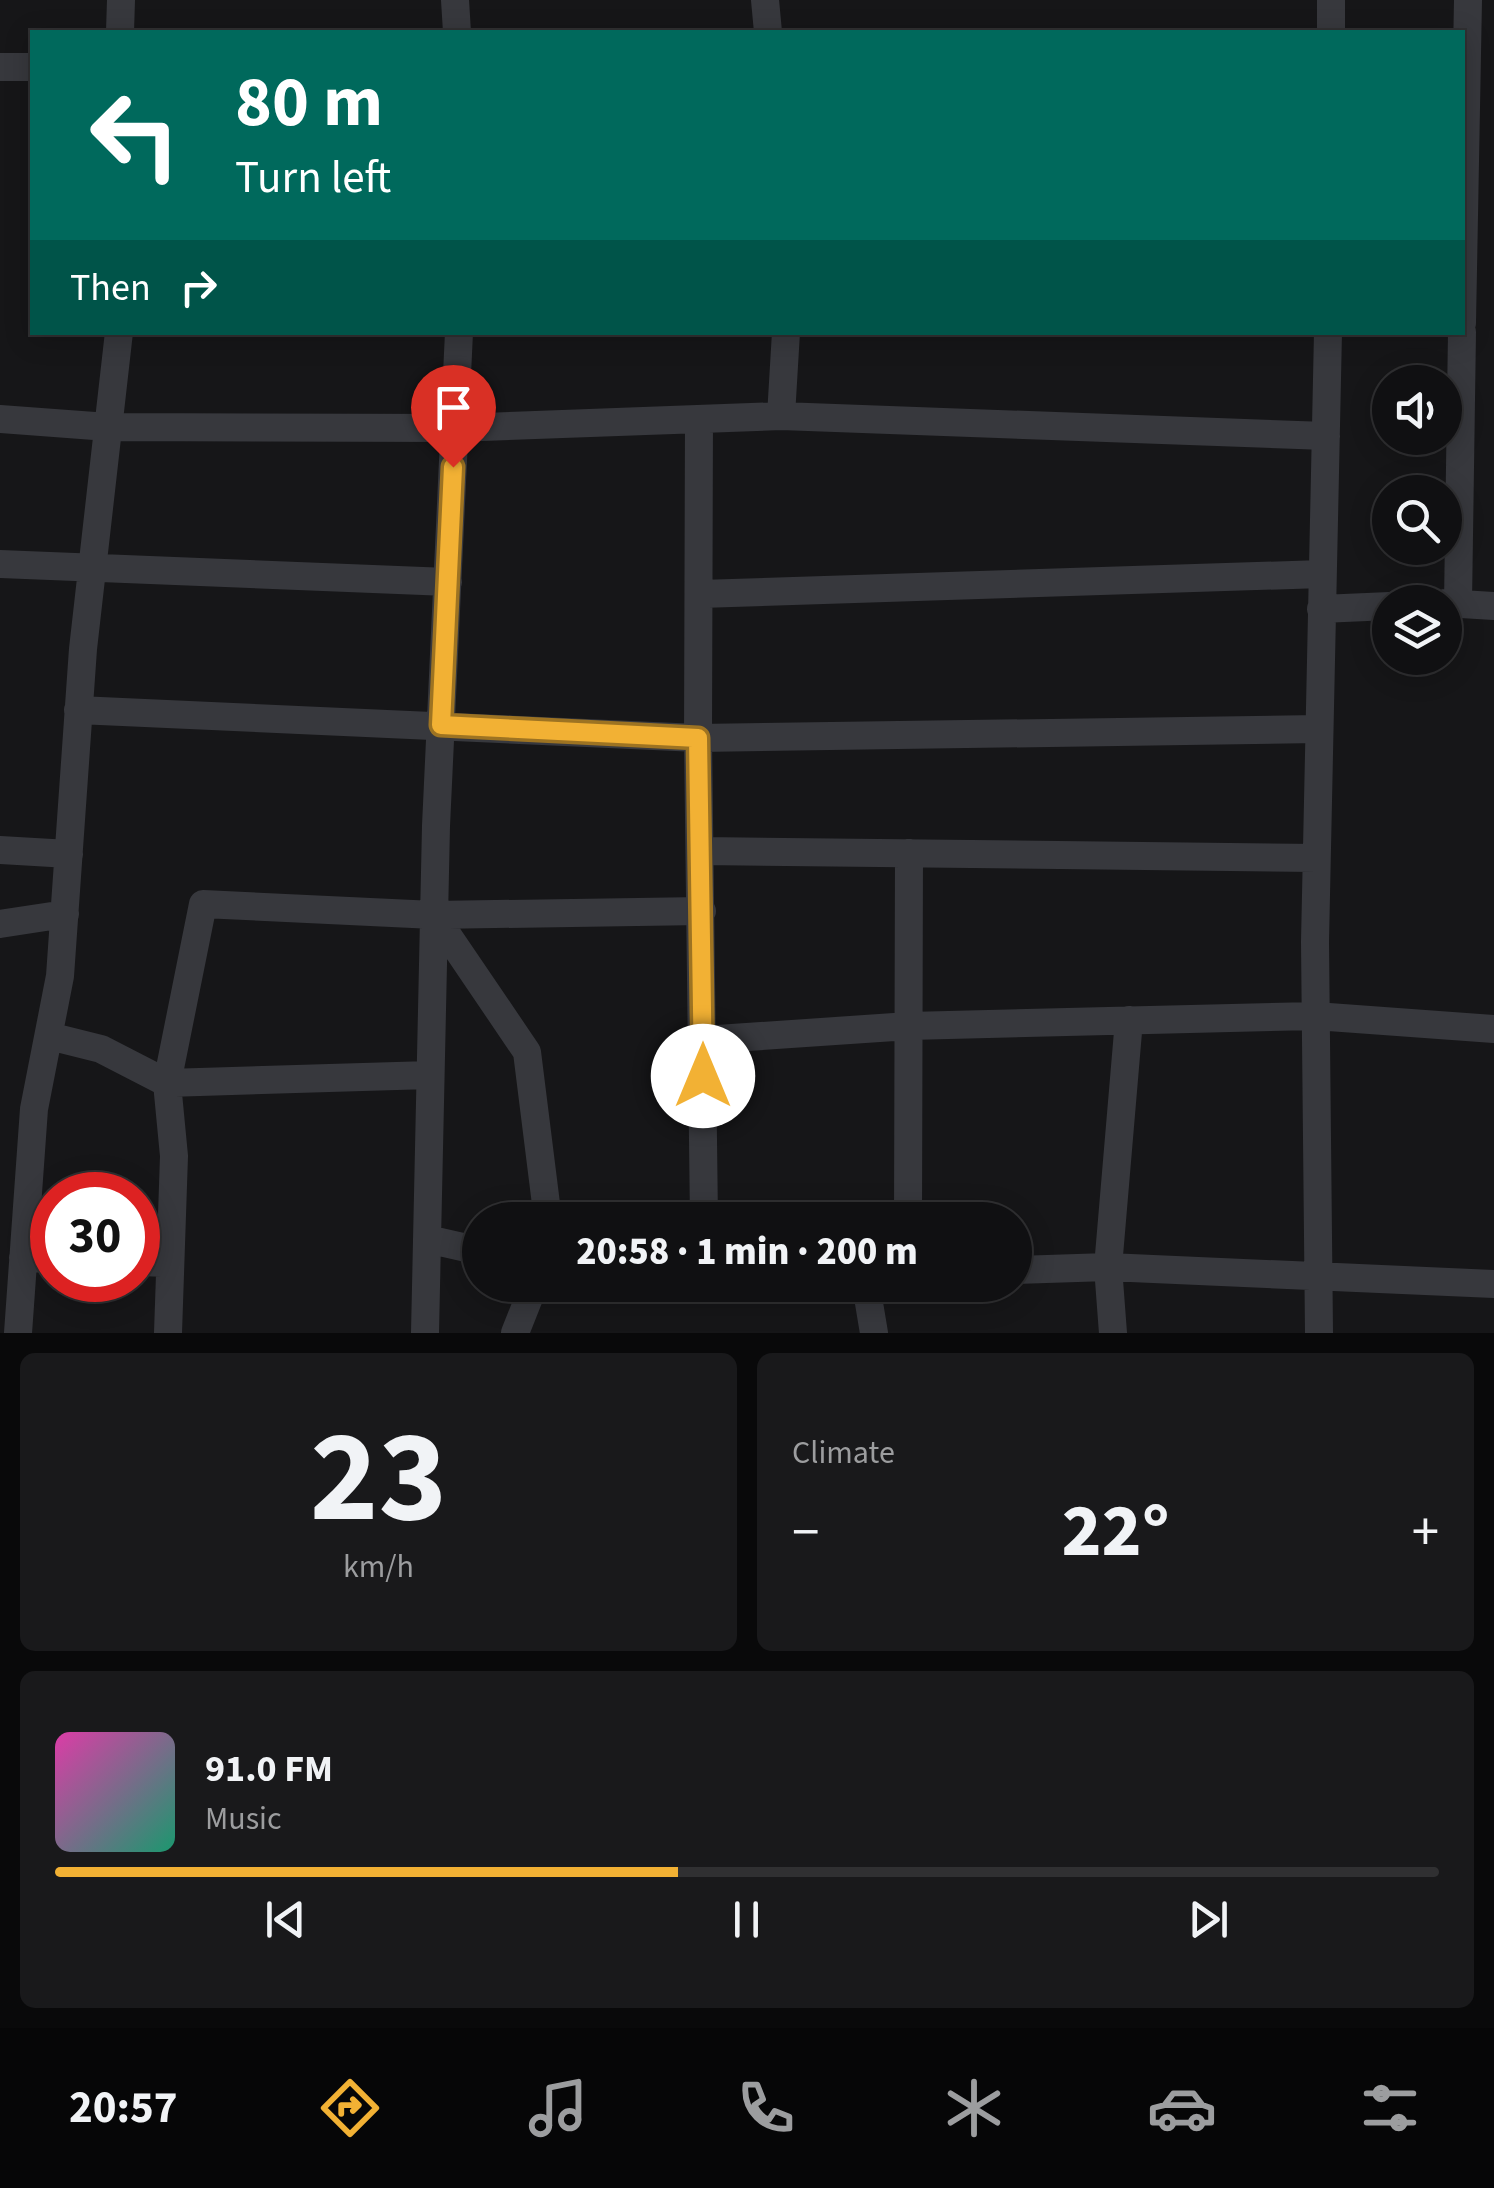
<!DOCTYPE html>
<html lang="en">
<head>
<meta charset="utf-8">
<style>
	body { margin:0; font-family:"Source Sans 3",sans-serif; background:#19191b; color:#f1f3f6; height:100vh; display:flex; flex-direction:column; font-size:38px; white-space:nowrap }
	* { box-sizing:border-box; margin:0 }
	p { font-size:32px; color:#9c9d9f }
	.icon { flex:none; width:55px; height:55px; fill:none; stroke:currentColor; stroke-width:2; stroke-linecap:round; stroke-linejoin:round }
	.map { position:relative; height:1333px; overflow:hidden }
	.side { display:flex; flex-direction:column; gap:20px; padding:20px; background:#09090a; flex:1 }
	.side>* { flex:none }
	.hud { position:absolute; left:30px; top:30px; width:1435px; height:305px; border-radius:0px; box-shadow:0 5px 25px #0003,0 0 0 2px #303032; background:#00695c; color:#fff; overflow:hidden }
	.controls { position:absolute; left:1372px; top:365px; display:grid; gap:20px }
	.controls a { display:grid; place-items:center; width:90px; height:90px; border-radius:50%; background:#101012; box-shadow:0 5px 25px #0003,0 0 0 2px #303032; font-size:50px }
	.speed { position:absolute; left:30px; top:1172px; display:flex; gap:20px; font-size:50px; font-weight:700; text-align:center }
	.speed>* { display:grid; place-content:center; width:130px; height:130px; border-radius:50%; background:#101012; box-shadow:0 5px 25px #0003,0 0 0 2px #303032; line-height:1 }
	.speed .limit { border:15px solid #d22; background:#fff; color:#111 }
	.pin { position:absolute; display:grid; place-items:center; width:85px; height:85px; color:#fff; margin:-102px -42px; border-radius:50% 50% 50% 0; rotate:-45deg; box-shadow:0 0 10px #0007 }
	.pin .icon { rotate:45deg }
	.me { position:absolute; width:110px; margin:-55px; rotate:0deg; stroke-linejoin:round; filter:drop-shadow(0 0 8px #0008) }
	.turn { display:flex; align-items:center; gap:35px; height:210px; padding:0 40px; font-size:45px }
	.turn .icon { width:130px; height:130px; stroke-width:2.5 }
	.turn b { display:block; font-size:70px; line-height:85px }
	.then { display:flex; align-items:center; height:95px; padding:0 40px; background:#0003; gap:20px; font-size:38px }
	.big { font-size:75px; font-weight:800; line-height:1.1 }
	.side .card { flex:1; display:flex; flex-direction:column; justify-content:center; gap:15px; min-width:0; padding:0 35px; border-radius:15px; background:#19191b }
	.side .dial { align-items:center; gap:0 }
	.dial b { font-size:130px; line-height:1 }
	.song { display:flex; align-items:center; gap:30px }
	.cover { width:120px; height:120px; border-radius:15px; background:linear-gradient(135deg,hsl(320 70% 55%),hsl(160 70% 35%)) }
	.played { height:10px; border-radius:5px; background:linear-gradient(90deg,#f2b134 45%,#303032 45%) }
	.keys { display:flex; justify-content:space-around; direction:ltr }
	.heat { display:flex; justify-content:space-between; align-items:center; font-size:55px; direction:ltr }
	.side .tiles { flex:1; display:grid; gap:20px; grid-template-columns:1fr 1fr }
	.card:last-child { grid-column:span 2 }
	.trip { position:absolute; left:462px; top:1202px; width:570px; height:100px; border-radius:50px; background:#101012; box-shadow:0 5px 25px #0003,0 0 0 2px #303032; font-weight:800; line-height:100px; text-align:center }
	.menu { display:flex; height:160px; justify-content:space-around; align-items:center; background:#060607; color:#9c9d9f }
	.menu .icon { width:70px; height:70px }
	.menu .active { color:#f2b134 }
	.menu b { font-size:45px; color:#f1f3f6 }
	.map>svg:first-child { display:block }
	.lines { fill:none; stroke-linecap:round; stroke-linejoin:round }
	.minor { stroke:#37383d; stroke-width:28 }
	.route-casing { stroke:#9d7322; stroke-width:25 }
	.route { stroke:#f2b134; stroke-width:18 }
</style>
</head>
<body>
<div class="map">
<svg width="1494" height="1333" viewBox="0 0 1494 1333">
	<rect width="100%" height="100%" fill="#161618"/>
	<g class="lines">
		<path class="minor" d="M455,0L457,32
			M765,0L768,32
			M1331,0V32
			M120,32L121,0
			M0,67H32
			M1462,323L1468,0
			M781,416L786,332
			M0,419L108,427L455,428L781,416L1326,436
			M699,419L698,738L704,1220
			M0,564L448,582
			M700,594L1322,574
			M1445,603L1494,606
			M1458,603L1462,332
			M1321,609L1390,606
			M78,710L698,738L1318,729
			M0,850L69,854
			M702,851L1316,858
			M434,915L527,1052L548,1220
			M0,924L65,914
			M49,1036L101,1049L167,1083L174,1156L168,1333
			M703,1040L909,1026L1315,1016L1494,1029
			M430,1075L167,1083L203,904L434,915L702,911
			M908,1220L909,853
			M427,1239L480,1251
			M23,1258L52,1259
			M138,1262L169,1263
			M1015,1270L1108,1267L1494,1284
			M866,1285L874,1333
			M18,1333L34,1109L60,976L83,649L119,332
			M425,1333L436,826L459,332
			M515,1333L534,1285
			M1113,1333L1108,1267L1129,1020
			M1319,1333L1315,942L1328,332"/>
	</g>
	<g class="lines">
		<defs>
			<path id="route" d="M453,467L441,725L698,738L703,1076"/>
		</defs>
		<use href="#route" class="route-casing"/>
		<use href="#route" class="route"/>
	</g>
</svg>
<div class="controls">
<a><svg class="icon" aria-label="sound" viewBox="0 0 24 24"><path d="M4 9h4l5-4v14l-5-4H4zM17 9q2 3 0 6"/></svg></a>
<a><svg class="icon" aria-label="search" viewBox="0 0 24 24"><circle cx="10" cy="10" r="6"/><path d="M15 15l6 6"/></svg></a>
<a><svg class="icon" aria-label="layers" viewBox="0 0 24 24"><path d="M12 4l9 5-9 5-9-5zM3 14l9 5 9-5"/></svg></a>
</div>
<div class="speed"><div class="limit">30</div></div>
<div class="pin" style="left:453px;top:467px;background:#d93025"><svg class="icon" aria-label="arrive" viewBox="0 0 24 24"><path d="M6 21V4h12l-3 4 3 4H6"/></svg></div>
<svg class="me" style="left:703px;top:1076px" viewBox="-20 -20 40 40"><circle r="19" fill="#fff"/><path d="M0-13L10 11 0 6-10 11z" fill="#f2b134"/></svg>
<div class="trip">20:58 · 1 min · 200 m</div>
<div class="hud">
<div class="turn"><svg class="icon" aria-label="left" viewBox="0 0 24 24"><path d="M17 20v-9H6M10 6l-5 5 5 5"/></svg><div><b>80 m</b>Turn left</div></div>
<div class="then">Then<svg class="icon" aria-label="right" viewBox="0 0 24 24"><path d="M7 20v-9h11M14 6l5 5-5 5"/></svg></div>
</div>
</div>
<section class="side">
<div class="tiles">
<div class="card dial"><b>23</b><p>km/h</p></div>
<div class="card"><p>Climate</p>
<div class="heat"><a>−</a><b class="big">22°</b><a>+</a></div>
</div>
<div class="card">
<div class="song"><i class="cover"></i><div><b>91.0 FM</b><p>Music</p></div></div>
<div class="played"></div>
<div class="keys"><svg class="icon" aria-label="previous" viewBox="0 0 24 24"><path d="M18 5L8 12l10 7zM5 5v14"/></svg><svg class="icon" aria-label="pause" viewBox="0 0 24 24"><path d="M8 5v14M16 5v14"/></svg><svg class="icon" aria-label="next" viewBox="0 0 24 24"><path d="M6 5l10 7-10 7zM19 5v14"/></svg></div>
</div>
</div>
</section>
<nav class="menu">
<b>20:57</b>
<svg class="icon active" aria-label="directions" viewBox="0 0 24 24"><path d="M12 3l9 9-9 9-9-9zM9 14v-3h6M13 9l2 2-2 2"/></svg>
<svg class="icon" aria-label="music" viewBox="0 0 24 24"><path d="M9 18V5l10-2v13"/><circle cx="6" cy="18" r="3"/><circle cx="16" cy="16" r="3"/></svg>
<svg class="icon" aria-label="phone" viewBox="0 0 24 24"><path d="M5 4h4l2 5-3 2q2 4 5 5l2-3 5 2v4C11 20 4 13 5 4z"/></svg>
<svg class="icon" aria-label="climate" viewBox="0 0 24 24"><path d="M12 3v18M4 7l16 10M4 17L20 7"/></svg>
<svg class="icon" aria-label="car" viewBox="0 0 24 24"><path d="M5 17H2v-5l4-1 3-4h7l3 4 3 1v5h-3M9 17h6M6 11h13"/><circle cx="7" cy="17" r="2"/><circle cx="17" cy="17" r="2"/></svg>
<svg class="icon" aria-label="filters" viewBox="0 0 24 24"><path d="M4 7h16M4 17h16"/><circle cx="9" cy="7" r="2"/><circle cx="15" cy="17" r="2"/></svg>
</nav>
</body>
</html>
